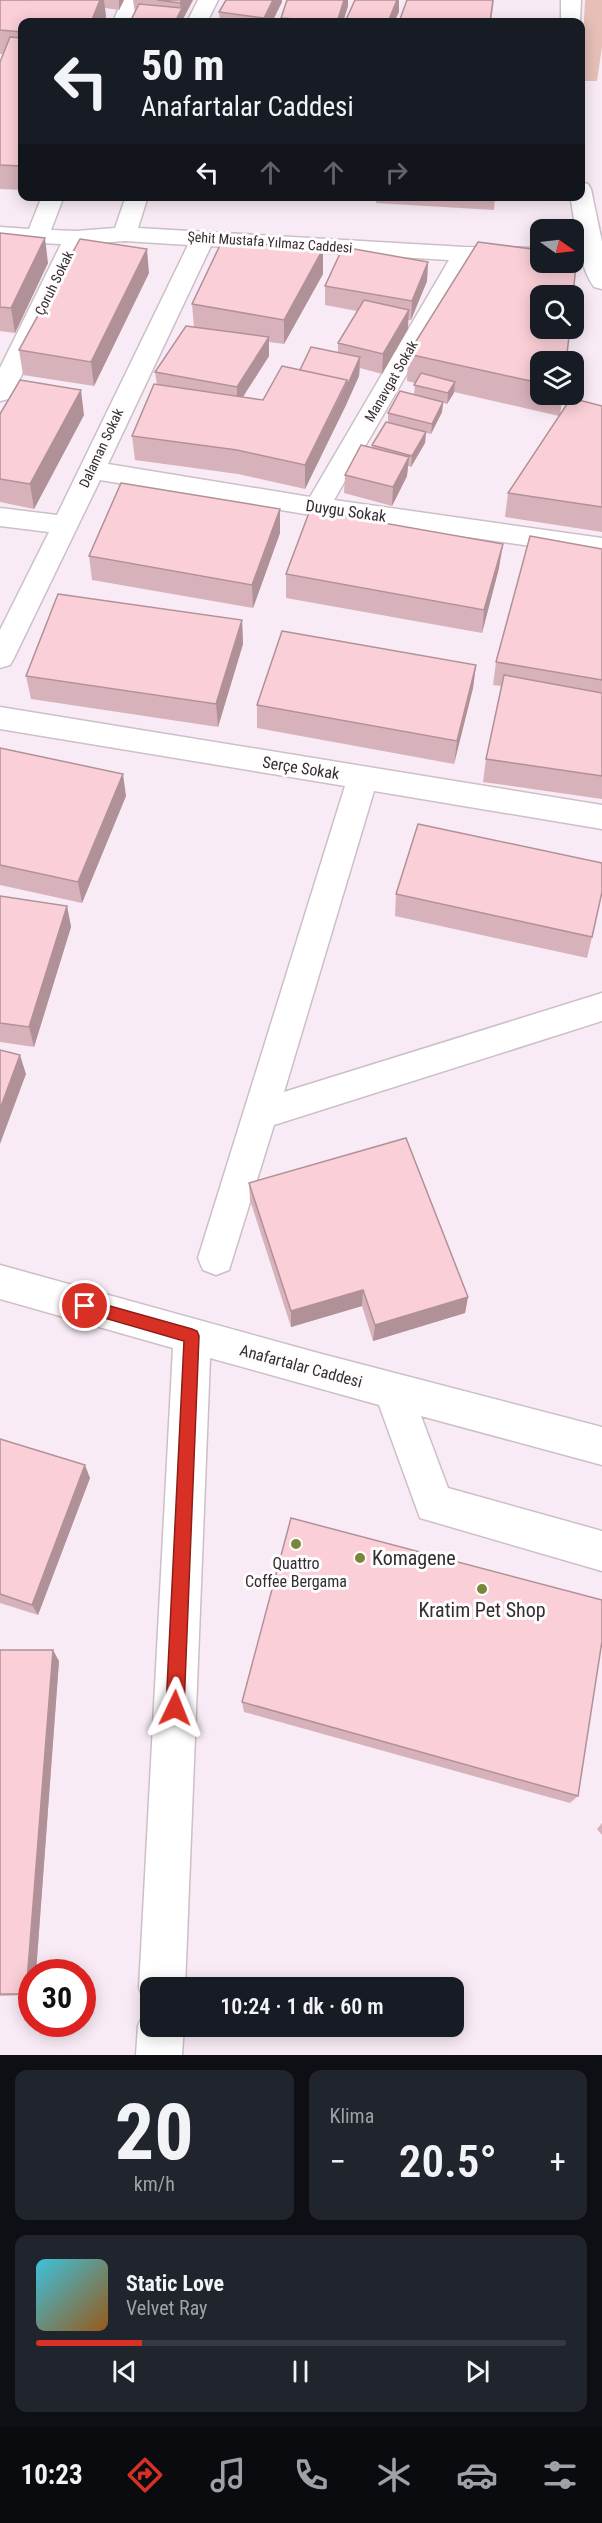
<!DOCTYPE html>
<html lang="tr">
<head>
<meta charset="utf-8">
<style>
	body { margin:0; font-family:"Roboto Condensed",sans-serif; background:#20242c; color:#f1f3f6; height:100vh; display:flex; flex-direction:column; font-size:22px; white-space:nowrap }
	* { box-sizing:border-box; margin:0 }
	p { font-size:20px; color:#9ea1a6 }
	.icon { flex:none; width:33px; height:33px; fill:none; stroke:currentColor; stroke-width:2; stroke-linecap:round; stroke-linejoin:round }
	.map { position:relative; height:2055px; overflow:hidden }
	.panel { display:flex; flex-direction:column; gap:15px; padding:15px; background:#0d0f14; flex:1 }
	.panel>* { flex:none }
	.guide { position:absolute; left:18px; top:18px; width:567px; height:183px; border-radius:12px; box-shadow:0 3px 15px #0003; background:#171b24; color:#f1f3f6; overflow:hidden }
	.needle { width:39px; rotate:104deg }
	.fabs { position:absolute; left:530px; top:219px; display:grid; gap:12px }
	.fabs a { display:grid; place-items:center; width:54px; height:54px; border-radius:12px; background:#171b24; box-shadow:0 3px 15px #0003; font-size:30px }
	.speed { position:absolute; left:18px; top:1959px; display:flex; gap:12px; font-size:30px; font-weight:700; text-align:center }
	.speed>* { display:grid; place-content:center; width:78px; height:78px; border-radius:50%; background:#171b24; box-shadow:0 3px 15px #0003; line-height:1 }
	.speed .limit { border:9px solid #d22; background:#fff; color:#111 }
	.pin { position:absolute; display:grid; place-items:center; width:51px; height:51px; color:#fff; margin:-26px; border:3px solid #fff; border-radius:50%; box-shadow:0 2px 6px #0007 }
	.me { position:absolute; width:66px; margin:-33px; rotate:2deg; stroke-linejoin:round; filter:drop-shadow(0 0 4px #0008) }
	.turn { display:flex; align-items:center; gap:21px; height:126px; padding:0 24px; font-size:27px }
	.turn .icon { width:78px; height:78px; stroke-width:2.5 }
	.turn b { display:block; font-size:42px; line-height:51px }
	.lanes { display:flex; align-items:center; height:57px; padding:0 24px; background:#0003; justify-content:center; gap:30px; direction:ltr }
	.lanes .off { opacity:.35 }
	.big { font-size:45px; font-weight:600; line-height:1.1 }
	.panel .card { flex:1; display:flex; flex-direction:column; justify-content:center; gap:9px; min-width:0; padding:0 21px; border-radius:12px; background:#20242c }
	.panel .dial { align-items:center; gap:0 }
	.dial b { font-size:78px; line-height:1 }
	.song { display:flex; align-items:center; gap:18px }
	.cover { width:72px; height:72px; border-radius:9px; background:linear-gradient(135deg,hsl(190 70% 55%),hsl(30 70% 35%)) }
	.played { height:6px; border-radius:3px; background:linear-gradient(90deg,#d93025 20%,#363941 20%) }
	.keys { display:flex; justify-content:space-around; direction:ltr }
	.heat { display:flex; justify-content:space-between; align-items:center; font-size:33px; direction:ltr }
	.panel .tiles { flex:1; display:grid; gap:15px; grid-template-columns:1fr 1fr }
	.card:last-child { grid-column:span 2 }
	.trip { position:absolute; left:140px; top:1977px; width:324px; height:60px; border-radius:12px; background:#171b24; box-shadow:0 3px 15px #0003; font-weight:600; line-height:60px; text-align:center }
	.tabs { display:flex; height:96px; justify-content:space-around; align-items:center; background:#090b0e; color:#9ea1a6 }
	.tabs .icon { width:42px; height:42px }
	.tabs .selected { color:#d93025 }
	.tabs b { font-size:27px; color:#f1f3f6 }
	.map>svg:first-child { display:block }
	.green { fill:#e6bfb7 }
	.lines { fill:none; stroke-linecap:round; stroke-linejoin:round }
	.minor-casing { stroke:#ccbfc8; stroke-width:3 }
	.major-casing { stroke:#ccbfc8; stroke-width:3 }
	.minor { fill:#fff; fill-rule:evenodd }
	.major { fill:#fff; fill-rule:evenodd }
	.wall { fill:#d8b2ba }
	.shaded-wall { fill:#b09197 }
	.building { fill:#fbcfd8; stroke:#b09197; stroke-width:1.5 }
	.route { fill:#d93025; stroke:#8d1f18; stroke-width:1.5 }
	.poi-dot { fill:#788838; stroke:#fffcfe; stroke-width:2 }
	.labels { text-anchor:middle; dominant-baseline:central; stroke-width:6; stroke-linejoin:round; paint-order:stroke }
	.far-street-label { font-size:14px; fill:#332e32; stroke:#fffcfe }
	.street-label { font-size:16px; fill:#332e32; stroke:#fffcfe }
	.poi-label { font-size:16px; fill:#332e32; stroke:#fffcfe }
	.near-poi-label { font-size:20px; fill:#332e32; stroke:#fffcfe; text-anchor:start }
</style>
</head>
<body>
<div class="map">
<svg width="602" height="2055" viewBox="0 0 602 2055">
	<rect width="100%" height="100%" fill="#f8ebf5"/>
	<path class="green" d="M585,0H602V47L597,81H581Z"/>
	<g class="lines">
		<defs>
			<path id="minor" d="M122,0H142L133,22H113Z
				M198,0H218L207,22H187Z
				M42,196H64L51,230L76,231L115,228L126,196H148L138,228L464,247L540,248V262L472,261L334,500L602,538V556L317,516L100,480L14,658L10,665L0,668V630L49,532L0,526V508L57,515L188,245L125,241L85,244L13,393L9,399L0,401V368L61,244L0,241V227L29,229ZM211,246L449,260L310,497L108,464Z
				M0,707L602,805V829L374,791L284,1092L602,993V1021L274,1125L229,1270L216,1275L203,1270L198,1258L345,786L0,729Z
				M0,1265L318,1353L602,1427V1465L421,1416L448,1488L602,1531V1571L420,1518L379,1405L210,1358L185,1988H150V2006L146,2004L139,1988L173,1348L0,1299Z
				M150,2008V2026H184L182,2055H136L138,2026L145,2010Z"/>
			<path id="major" d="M561,0H581L580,23L561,22Z
				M580,182L588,184L591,189L602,242V289L594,287C577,263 576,225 570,196H580Z"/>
		</defs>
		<use href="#minor" class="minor-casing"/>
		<use href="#major" class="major-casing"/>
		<use href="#minor" class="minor"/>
		<use href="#major" class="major"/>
	</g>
	<path class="wall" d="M0,0H124L119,10L105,8L106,17L22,22V190L0,189V62L3,54H0Z
		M133,0H193L183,19V22H130L135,13Z
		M287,0H348V6L343,22H281V18Z
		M494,0L491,22H400V19Z
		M282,2L272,22H220L219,12Z
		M191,196H210V198Z
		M323,196H362L361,199Z
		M377,196H495L494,210L376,203Z
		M0,233L48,263L15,333L0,331Z
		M323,249V274L284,344L269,342V356L243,397L263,400L300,370L338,352V343L357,311L325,305V286L428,262L427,281L411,320H408V329L382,374L360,368L359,376L346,405L305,489L238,474L135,460L132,436L157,385L155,372L194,327L192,304Z
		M149,273L94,386L23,375L19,350Z
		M408,354L540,362V394H563L560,415L602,406V532L505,517L508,493L559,416L454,392L447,404L443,403L442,412L431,434L426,433L425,443L411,467L408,466L407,476L392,506L344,493L345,475L372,448V445L388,422V413L414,395L415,383L407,381Z
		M0,414L84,415L34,509L0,502Z
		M280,533L253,608L92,580L89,556Z
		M602,549V799L483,782L486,759L501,686L493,685L496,662Z
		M499,568L482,633L286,598V574Z
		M242,620L243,644L218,727L31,699L26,676Z
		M476,665L473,688L454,764L257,728V705Z
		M0,748L126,796L82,903L0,885Z
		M396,894L592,937L587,958L395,916Z
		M0,896L67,906L71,927L34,1047L0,1042Z
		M249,1183L468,1297L465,1313L373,1341L362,1306L291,1327L250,1200Z
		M0,1439L90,1478L38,1615L0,1603Z
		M0,1650L59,1661L36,1972H32V1995L0,1996Z
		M242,1702L578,1796L570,1803L244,1712Z
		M602,1823V1835L597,1829Z"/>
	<path class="shaded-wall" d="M100,0H104L106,17L104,22H91Z
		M119,0H124L119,10Z
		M182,0H193L183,19V22H175L181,11L180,3Z
		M273,0H282V2L272,22H264V18Z
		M344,0H348V6L343,22H337Z
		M397,0H399V12L394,22H388Z
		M45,238L48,263L15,333L11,308Z
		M147,249L149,273L94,386L91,362Z
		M323,249V274L284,344V320Z
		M428,262L427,281L411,320L412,301Z
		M409,310L408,329L382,374L383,354Z
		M269,337V356L237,406V387Z
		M360,357L359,376L346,405L305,489V465Z
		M455,382L454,393L447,404L448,393Z
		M81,390L84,415L34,509L30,484Z
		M443,402L442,412L431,434L432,424Z
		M426,432L425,443L411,467L412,456Z
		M409,457L407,476L392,506L393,487Z
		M280,509V533L253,608L252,585Z
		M503,544L499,568L482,633L484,610Z
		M242,620L243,644L218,727L216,704Z
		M476,665L473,688L454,764L457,741Z
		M123,774L126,796L82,903L78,882Z
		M67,906L71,927L34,1047L29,1027Z
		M20,1055L26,1074L0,1144V1109Z
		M363,1290L362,1306L291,1327V1311Z
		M468,1297L465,1313L373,1341L375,1325Z
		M85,1465L90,1478L38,1615L32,1605Z
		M53,1650L59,1661L36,1972H32V1995L26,1994Z"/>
	<path class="building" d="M0,0H100L91,22H22V32L0,30Z
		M157,0H182L180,3Z
		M226,0H273L264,18L219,12Z
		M287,0H344L337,22L281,18Z
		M355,0H397L388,22H345Z
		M407,0H493L490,22L400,19Z
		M139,4L182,8L175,22H130Z
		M10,37L22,38V166L0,165V62Z
		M0,233L45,238L11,308L0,307Z
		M80,239L147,249L91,362L19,350Z
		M222,241L323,249L284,320L192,304Z
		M478,242L540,250V262H573V254H577L573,296H540V328H570L566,362H540V383L408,354Z
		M343,247L428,262L412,301L325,286Z
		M364,300L409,310L383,354L338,343Z
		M186,326L269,337L237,387L155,372Z
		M311,347L360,357L347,386V380L300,370Z
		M282,366L347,380L305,465L237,450L132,436L154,384L263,400Z
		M421,373L455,382L448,393L414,385Z
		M20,380L81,390L30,484L0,479V414Z
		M400,391L443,402L432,424L388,413Z
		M571,398L602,406V507L508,493Z
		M386,422L426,432L412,456L372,445Z
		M361,445L409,457L393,487L345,475Z
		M121,483L280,509L252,585L89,556Z
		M310,510L503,544L484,610L286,574Z
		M530,536L602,549V680L496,662Z
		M58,594L242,620L216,704L26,676Z
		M282,631L476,665L457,741L257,705Z
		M504,675L602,693V776L486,759Z
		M0,748L123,774L78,882L0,865Z
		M418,824L602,863V892L592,937L396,894Z
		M0,896L67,906L29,1027L0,1023Z
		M0,1050L20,1055L0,1109Z
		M406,1138L468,1297L375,1325L363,1290L291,1311L249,1183Z
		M0,1439L85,1465L32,1605L0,1594Z
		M291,1518L602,1600V1641L578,1796L242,1702Z
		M0,1650H53L26,1994H0Z"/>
	<path class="route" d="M85,1299L192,1329L197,1331L199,1336L184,1708L181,1714L175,1717L169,1714L166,1708L184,1341L80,1311L78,1306L80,1301Z"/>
	<g class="poi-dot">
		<circle cx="296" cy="1544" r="6"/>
		<circle cx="360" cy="1558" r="6"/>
		<circle cx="482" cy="1589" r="6"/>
	</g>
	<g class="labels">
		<g class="far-street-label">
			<text transform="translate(270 242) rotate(4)">Şehit Mustafa Yılmaz Caddesi</text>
			<text transform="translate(54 283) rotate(-64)">Çoruh Sokak</text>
			<text transform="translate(391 381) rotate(-60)">Manavgat Sokak</text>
			<text transform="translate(101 448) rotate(-65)">Dalaman Sokak</text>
		</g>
		<g class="street-label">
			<text transform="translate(346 511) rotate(8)">Duygu Sokak</text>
			<text transform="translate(301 768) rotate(9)">Serçe Sokak</text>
			<text transform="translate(301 1366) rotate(15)">Anafartalar Caddesi</text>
		</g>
		<g class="poi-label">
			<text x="296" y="1563">Quattro<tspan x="296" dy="18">Coffee Bergama</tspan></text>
		</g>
		<g class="near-poi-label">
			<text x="372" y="1558">Komagene</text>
			<text x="482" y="1610" text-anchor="middle">Kratim Pet Shop</text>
		</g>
	</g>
</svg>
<div class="fabs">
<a><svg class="needle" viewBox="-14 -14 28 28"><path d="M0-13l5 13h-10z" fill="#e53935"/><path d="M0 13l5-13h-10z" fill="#9ea1a6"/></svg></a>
<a><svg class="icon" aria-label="search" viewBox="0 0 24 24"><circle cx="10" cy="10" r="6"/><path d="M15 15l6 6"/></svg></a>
<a><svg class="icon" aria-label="layers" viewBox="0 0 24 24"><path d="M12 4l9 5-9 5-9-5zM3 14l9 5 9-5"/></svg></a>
</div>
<div class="speed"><div class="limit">30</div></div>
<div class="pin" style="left:85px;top:1306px;background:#d93025"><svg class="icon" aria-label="arrive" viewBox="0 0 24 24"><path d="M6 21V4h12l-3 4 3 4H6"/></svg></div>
<svg class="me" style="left:175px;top:1708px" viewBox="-20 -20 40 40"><path d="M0-17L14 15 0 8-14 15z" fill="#d93025" stroke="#fff" stroke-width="4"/></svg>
<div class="trip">10:24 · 1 dk · 60 m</div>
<div class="guide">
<div class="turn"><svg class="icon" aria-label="left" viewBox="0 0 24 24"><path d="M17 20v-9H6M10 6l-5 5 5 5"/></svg><div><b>50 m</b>Anafartalar Caddesi</div></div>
<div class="lanes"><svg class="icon" aria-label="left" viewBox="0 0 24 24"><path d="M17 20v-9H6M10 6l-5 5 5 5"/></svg><svg class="icon off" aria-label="ahead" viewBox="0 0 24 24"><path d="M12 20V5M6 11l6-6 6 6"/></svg><svg class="icon off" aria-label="ahead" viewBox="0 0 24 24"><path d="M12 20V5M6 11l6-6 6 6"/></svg><svg class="icon off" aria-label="right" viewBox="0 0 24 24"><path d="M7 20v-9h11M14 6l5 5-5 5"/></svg></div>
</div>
</div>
<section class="panel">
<div class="tiles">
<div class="card dial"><b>20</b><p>km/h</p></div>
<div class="card"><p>Klima</p>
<div class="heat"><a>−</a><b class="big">20.5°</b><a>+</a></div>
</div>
<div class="card">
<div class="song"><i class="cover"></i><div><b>Static Love</b><p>Velvet Ray</p></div></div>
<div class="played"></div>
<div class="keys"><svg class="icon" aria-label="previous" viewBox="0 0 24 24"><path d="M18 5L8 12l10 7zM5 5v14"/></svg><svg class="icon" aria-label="pause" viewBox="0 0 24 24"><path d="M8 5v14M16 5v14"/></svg><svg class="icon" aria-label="next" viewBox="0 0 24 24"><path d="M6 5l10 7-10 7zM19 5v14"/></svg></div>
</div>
</div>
</section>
<nav class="tabs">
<b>10:23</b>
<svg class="icon selected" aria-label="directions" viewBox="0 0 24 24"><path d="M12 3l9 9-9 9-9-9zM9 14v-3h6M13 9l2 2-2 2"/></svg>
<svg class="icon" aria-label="music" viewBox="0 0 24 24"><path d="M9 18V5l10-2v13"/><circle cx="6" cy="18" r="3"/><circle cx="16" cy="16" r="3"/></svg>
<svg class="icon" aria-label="phone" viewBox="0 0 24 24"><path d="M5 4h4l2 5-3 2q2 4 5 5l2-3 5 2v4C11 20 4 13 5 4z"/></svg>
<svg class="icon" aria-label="climate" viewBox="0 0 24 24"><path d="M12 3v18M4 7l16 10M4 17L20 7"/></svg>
<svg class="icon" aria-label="car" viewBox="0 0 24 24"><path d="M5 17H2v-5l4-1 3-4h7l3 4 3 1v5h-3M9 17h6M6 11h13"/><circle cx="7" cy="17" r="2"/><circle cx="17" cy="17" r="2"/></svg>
<svg class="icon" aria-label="filters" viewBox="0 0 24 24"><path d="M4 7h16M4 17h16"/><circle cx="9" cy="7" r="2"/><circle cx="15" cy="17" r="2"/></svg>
</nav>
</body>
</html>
